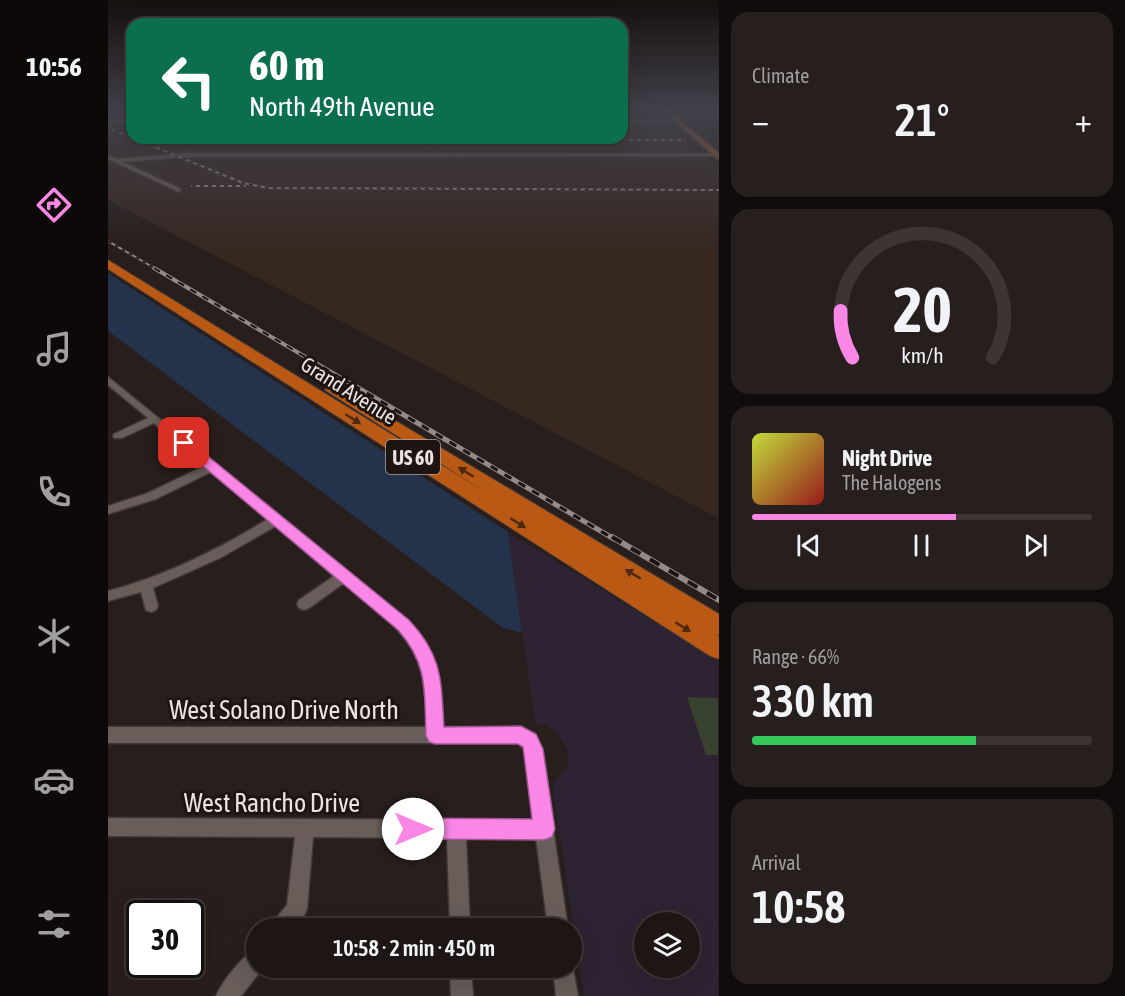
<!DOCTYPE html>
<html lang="en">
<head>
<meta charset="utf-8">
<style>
	body { margin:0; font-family:"Asap Condensed",sans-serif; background:#261f1d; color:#f1f3f6; height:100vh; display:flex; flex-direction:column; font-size:22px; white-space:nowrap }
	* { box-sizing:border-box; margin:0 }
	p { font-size:20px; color:#a19fa0 }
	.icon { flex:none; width:33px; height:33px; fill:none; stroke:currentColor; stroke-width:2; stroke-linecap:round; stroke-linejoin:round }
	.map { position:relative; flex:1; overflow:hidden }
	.drawer { display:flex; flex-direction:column; gap:12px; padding:12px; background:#100c0b; width:406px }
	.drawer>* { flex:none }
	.hud { position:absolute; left:18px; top:18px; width:502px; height:126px; border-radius:18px; box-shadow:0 6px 24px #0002,0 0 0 2px #3c3534; background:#0b6e4f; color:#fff; overflow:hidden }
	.tools { position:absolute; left:526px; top:912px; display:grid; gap:12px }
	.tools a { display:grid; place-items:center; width:66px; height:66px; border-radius:50%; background:#1e1614; box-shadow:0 6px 24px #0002,0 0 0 2px #3c3534; font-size:30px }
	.speed { position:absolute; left:18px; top:900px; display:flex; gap:12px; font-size:30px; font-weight:700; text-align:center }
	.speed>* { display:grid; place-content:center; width:78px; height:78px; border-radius:50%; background:#1e1614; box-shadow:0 6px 24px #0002,0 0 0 2px #3c3534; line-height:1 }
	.speed .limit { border:3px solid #111; border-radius:9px; background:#fff; color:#111 }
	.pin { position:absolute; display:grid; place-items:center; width:51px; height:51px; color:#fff; margin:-26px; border-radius:12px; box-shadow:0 3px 9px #0006 }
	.me { position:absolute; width:66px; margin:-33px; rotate:90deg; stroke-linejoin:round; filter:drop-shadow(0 0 4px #0008) }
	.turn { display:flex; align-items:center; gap:21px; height:126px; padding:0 24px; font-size:27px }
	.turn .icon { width:78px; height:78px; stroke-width:2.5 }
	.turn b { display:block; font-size:42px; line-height:51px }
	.big { font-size:45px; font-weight:600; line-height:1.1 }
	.drawer .tile { flex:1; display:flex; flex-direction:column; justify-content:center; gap:9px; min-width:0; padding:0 21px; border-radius:18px; background:#261f1d }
	.drawer .dial { align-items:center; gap:0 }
	.dial svg { height:156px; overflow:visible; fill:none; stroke:#3c3534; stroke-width:7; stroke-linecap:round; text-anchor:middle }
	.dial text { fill:#f1f3f6; stroke:none }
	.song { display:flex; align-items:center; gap:18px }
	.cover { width:72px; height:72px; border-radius:9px; background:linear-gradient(135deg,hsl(70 70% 55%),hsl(0 70% 35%)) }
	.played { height:6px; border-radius:3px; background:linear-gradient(90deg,#fa87e6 60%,#3c3534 60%) }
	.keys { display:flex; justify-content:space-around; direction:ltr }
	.heat { display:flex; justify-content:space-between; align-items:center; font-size:33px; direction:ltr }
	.charge { height:9px; border-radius:4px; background:linear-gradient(90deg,#34c759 66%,#3c3534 0) }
	.trip { position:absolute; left:138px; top:918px; width:336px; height:60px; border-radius:30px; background:#1e1614; box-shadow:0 6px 24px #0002,0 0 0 2px #3c3534; font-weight:600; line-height:60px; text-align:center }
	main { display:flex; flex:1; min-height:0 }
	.dock { display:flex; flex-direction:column; width:108px; justify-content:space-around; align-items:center; background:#0c0908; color:#a19fa0 }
	.dock .icon { width:42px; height:42px }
	.dock .active { color:#fa87e6 }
	.dock b { font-size:27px; color:#f1f3f6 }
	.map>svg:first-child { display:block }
	.built { fill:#362721 }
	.education { fill:#2e2332; fill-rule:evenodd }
	.green { fill:#37422f }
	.water { fill:#24324b }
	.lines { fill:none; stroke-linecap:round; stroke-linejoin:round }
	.minor-casing { stroke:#403836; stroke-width:3 }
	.primary-casing { stroke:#403836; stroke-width:3 }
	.trunk-casing { stroke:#403836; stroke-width:2 }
	.minor { fill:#685d58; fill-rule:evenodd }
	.primary { fill:#a65a24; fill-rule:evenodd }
	.trunk { fill:#ba5913; fill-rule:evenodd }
	.rail-far3-casing { stroke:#938b88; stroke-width:2 }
	.rail-far2-casing { stroke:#938b88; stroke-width:4 }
	.rail-far1-casing { stroke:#938b88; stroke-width:5 }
	.rail-casing { stroke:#938b88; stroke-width:6 }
	.rail-far3 { stroke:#1e1512; stroke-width:1.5; stroke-dasharray:4; stroke-linecap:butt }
	.rail-far2 { stroke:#1e1512; stroke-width:2; stroke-dasharray:7; stroke-linecap:butt }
	.rail-far1 { stroke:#1e1512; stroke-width:3; stroke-dasharray:8; stroke-linecap:butt }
	.rail { stroke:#1e1512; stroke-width:4; stroke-dasharray:11; stroke-linecap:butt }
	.oneway { fill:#4d2912 }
	.route { fill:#fa87e6; stroke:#a25896; stroke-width:1.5 }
	.labels { text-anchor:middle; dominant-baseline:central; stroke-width:6; stroke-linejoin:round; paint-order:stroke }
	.shield { fill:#1e1512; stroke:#ada5a3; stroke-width:1.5 }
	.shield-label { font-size:20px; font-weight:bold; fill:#eae3e1 }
	.street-label { font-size:21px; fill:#eae3e1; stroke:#1e1512 }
	.near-street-label { font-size:26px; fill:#eae3e1; stroke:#1e1512 }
</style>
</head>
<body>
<main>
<nav class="dock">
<b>10:56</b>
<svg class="icon active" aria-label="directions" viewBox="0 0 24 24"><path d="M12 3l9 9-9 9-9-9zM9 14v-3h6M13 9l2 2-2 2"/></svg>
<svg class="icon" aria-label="music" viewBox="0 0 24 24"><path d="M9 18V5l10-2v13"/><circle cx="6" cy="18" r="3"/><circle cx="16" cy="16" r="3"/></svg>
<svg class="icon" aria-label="phone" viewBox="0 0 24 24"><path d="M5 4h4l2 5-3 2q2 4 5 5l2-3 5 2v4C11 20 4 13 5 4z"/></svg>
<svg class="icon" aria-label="climate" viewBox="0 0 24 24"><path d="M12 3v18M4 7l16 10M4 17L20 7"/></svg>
<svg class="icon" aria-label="car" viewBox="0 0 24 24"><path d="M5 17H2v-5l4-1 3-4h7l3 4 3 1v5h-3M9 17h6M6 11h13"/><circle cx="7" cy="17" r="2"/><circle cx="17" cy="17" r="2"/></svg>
<svg class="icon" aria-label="filters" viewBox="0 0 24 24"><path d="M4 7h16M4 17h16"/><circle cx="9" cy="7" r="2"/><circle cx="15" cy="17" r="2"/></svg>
</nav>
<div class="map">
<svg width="611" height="996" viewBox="0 0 611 996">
	<rect width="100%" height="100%" fill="#281e1b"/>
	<path class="built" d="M0,111H24V138H514L515,111H547L610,171V518L0,200Z"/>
	<path class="education" d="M400,532L610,660V996H476L445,793V783L460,766V751L448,731L438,725L428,724L427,722ZM537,922H582V968H537Z"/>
	<path class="green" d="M579,697L610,698V755H598Z"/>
	<path class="water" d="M0,273L400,532L414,633L395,628L0,331Z"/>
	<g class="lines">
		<defs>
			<path id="minor" d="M0,121H24V123H0Z
				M514,122H572L574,123L514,124Z
				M77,153L608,154L611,156L77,157L15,162L73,189L71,192L0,159V155L9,159Z
				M0,377L300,621C329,655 334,684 335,727H413L427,735L433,749L460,928H440L428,838H358L362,928H342L339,838L205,837L199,909L196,916L186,928H163L166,921L179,905L187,837L0,836V818L426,820L417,750L410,743H0V727H319C318,642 296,634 236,583L201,608L196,610L191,608L189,604L191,600L226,576L168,526L112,558L45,588L50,606L48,610L43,612L38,610L33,592L0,601V591C57,576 109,550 160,519L103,472L48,499L0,514V506L40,493L96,466L46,423L14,438H6L5,436L6,434L40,418L0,385Z
				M148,949V968H155L133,996H108C114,982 135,955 148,949Z
				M464,963L470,996H448L445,968H464Z
				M342,968H363L365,996H343Z"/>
			<path id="primary" d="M555,111H561L611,153V160Z"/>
			<path id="trunk" d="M0,260L379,493L217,390L219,387H231L611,614V635L608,634L611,636V659L602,656L0,269Z"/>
		</defs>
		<use href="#minor" class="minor-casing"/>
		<use href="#primary" class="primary-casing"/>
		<use href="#trunk" class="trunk-casing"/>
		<use href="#minor" class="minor"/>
		<use href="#primary" class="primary"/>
		<use href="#trunk" class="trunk"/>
		<defs>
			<path id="rail-far3" d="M0,128L135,183L161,188L611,190
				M37,139L577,140
				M84,186H137
				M0,241L48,269"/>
			<path id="rail-far2" d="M46,268L247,386"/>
			<path id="rail-far1" d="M245,385L506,539"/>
			<path id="rail" d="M504,537L611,600"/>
		</defs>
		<use href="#rail-far3" class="rail-far3-casing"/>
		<use href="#rail-far2" class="rail-far2-casing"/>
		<use href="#rail-far1" class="rail-far1-casing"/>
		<use href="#rail" class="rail-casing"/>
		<use href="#rail-far3" class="rail-far3"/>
		<use href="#rail-far2" class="rail-far2"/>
		<use href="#rail-far1" class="rail-far1"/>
		<use href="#rail" class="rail"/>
	</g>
	<defs><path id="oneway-solid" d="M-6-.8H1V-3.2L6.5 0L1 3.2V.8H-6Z" transform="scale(1.5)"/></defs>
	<g class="oneway">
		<use href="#oneway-solid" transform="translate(245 419) rotate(32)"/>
		<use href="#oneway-solid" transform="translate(358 472) rotate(-148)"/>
		<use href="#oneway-solid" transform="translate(410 523) rotate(32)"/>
		<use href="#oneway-solid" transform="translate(525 574) rotate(-149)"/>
		<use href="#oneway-solid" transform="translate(575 627) rotate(32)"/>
	</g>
	<linearGradient id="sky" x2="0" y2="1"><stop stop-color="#16100f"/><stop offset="0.44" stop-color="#42414a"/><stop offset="1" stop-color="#42414a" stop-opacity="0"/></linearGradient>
	<rect width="611" height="250" fill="url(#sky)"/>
	<path class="route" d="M76,439L80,440L301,620C335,656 333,681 336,727L413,726L428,734L435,749L447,829L444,837L436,840L305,839L297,836L294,829L297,821L305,818L424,819L415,747L410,744H327L321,742L318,736C316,692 321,665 290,630L71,446L69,443Z"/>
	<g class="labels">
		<rect class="shield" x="278" y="440" width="54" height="34" rx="4.5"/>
		<g class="shield-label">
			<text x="305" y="457">US 60</text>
		</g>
		<g class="street-label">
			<text transform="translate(241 390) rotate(32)">Grand Avenue</text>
		</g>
		<g class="near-street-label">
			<text x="176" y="710">West Solano Drive North</text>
			<text x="164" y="803">West Rancho Drive</text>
		</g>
	</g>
</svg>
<div class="tools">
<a><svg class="icon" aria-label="layers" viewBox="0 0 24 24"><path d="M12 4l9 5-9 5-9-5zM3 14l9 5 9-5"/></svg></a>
</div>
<div class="speed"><div class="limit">30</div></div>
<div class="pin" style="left:76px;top:443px;background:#d93025"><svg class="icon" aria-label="arrive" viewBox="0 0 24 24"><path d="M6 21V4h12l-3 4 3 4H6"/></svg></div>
<svg class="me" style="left:305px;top:829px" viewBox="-20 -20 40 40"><circle r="19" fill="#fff"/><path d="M0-13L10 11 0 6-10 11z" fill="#fa87e6"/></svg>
<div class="trip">10:58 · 2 min · 450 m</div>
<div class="hud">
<div class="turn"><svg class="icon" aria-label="left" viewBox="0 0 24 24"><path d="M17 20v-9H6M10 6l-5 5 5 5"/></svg><div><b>60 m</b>North 49th Avenue</div></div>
</div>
</div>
<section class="drawer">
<div class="tile"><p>Climate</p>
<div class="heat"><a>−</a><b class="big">21°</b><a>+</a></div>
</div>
<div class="tile dial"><svg viewBox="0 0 100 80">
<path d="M14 69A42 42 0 1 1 86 69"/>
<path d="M14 69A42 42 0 0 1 8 45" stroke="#fa87e6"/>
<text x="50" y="56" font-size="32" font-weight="700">20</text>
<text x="50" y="72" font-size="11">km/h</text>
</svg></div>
<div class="tile">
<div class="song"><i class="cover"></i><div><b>Night Drive</b><p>The Halogens</p></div></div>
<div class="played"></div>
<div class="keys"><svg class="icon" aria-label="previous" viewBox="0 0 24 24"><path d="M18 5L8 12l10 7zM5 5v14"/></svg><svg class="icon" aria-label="pause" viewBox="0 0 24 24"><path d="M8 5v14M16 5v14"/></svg><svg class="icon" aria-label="next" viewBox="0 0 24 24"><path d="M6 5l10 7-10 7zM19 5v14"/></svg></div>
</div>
<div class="tile"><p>Range · 66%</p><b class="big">330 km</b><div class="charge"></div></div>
<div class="tile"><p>Arrival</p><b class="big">10:58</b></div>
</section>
</main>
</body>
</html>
